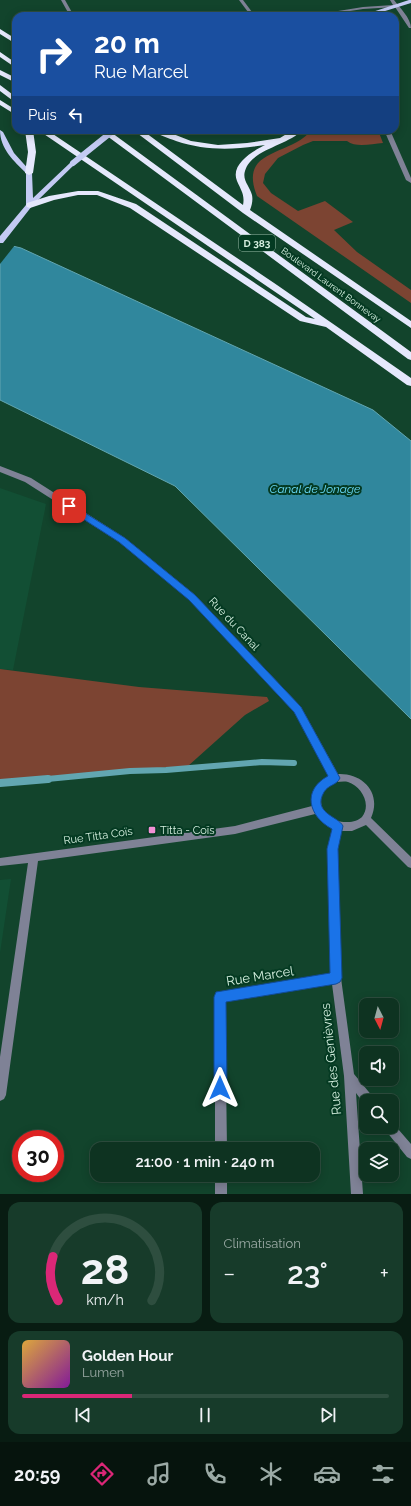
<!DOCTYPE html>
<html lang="fr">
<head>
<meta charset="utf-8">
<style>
	body { margin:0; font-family:Raleway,sans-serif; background:#173b2a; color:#f1f3f6; height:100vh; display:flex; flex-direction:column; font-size:15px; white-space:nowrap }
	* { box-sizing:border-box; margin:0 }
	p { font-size:13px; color:#9baaa5 }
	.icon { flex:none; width:22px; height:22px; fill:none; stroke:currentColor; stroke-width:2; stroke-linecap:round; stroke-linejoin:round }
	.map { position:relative; height:1194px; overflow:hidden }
	.details { display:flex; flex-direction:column; gap:8px; padding:8px; background:#081c12; flex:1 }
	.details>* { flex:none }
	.banner { position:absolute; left:12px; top:12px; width:387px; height:122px; border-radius:12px; box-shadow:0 2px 10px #0003,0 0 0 1px #2e4e3f; background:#1a4fa0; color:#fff; overflow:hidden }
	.needle { width:26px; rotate:174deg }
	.fabs { position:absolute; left:359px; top:998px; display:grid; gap:8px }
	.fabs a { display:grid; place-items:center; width:40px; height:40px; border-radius:8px; background:#0e3321; box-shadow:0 2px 10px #0003,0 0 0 1px #2e4e3f; font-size:20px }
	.speed { position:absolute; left:12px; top:1130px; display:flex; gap:8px; font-size:20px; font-weight:700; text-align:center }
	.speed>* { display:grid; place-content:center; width:52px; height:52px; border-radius:50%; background:#0e3321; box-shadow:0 2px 10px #0003,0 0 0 1px #2e4e3f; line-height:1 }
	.speed .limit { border:6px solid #d22; background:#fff; color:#111 }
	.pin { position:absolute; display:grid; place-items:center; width:34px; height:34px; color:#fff; margin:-17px; border-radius:8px; box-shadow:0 2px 6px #0006 }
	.me { position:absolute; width:44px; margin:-22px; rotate:0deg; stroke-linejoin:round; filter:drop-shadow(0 0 3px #0008) }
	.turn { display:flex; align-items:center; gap:14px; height:84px; padding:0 16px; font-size:18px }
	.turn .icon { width:52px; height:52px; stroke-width:2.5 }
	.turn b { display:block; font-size:28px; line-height:34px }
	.then { display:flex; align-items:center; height:38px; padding:0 16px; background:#0003; gap:8px; font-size:15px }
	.big { font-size:30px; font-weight:600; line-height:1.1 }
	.details .tile { flex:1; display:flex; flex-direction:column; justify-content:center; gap:6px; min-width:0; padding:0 14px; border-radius:12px; background:#173b2a }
	.details .dial { align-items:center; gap:0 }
	.dial svg { height:104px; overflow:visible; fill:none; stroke:#2e4e3f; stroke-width:7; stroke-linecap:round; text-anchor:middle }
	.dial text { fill:#f1f3f6; stroke:none }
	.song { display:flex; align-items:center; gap:12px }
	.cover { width:48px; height:48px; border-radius:6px; background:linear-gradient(135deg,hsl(40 70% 55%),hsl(290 70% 35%)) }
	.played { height:4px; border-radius:2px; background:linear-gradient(90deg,#db2777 30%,#2e4e3f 30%) }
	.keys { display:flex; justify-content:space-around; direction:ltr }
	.heat { display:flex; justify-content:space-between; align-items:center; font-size:22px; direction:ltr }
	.details .tiles { flex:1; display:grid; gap:8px; grid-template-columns:1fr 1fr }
	.tile:last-child { grid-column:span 2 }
	.trip { position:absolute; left:90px; top:1142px; width:230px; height:40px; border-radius:12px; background:#0e3321; box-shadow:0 2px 10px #0003,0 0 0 1px #2e4e3f; font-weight:600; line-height:40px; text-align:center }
	.dock { display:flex; height:64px; justify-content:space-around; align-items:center; background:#06140d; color:#9baaa5 }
	.dock .icon { width:28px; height:28px }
	.dock .active { color:#db2777 }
	.dock b { font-size:18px; color:#f1f3f6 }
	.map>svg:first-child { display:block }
	.built { fill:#124f34 }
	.green { fill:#7c4432 }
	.water { fill:#30879d; stroke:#62a6b1 }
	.pier { fill:#12442c }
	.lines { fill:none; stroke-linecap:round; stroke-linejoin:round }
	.stream-far1 { stroke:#62a6b1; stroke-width:6 }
	.stream { stroke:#62a6b1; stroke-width:8 }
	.street { fill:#7f8296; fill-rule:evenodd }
	.primary { fill:#c3caf3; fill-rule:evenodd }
	.highway { fill:#e5e8fc; fill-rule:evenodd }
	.primary-bridge { stroke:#c3caf3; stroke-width:6 }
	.route { fill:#1a73e8; stroke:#114b97 }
	.poi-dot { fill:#f291d6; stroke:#043a22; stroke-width:1.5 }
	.labels { text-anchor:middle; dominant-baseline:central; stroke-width:4; stroke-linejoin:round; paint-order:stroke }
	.far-street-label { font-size:9px; fill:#d5efdf; stroke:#043a22 }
	.shield { fill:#043a22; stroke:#96b9a6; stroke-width:1 }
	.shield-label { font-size:10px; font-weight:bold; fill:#d5efdf }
	.street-label { font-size:11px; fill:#d5efdf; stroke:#043a22 }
	.poi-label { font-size:11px; fill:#d5efdf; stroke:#043a22; text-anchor:start }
	.water-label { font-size:12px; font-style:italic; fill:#6adbfa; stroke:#043a22 }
	.near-street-label { font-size:13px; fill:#d5efdf; stroke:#043a22 }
</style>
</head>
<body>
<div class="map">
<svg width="411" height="1194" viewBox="0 0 411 1194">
	<rect width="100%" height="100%" fill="#12442c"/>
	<path class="built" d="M0,488L46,504L13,670L0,669Z
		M11,879L0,953V880Z"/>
	<path class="green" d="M312,130H378L383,143C371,144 356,148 347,141H313L303,145L278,158L265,174L263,183L271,193L298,211L325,201L353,222L334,230L357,252L411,290V303L257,196C238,148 289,157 312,130Z
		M0,669L139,687L267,697L269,701L245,715L188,766L0,780Z"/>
	<path class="water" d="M0,243L21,248L373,410L411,441V719L175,486L0,400Z"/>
	<path class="pier" d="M0,241L15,245L0,264Z"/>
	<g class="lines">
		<path class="stream-far1" d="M37,780L130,771L166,770L262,762L294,763"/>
		<path class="stream" d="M0,783L48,779"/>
		<path class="street" d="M61,0H65L74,16H70Z
			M239,0H243L255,16H251Z
			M390,0H394C399,7 411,18 411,28H409L395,7L363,9L318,16H307L363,7L393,5Z
			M384,130H390L411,178V183L406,180Z
			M0,466L31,478L125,538L195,595L301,707L338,774C363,773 382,793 371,818L411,857V868L408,867L366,825L352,831H341L337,849L341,978L354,1074L373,1097L375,1101H366L365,1105L356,1093L363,1194H351L344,1076L332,984L225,1001L227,1149H215V997L216,993L331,974L327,849L333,828L322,822L315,814L235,834L38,861L6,1095L4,1099L0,1101V1057L28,863L0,866V858L235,826L312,806C310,793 318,781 329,776L295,713L189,599L119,542L25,482L0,472ZM336,782C340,782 344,781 348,782C361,786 372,804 362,817C359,820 353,822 348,822C322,823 309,794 336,782Z
			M392,1122L411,1144V1159L407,1157L386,1131L384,1127H392Z
			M215,1175H227V1194H215Z"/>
		<path class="primary" d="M409,0H411V3L369,16H360Z
			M0,130L3,132L14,153L32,173L33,198L71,162L76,163L32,206L3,243H0V236L26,205V173C14,161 0,149 0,130Z"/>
		<path class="highway" d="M0,29L16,39V44L0,34Z
			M0,52L16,63V68L0,57Z
			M0,70L16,78V83L0,75Z
			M0,85L16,97V103L0,91Z
			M0,100L16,110V115L0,105Z
			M25,130H33L36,152L33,173L29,175L25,173L28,152Z
			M38,130H47L277,285L411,378V386L407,385L326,327L300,321L130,208L97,195H78L54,200L30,208L27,207L26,205L27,203L49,196L78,191H98L136,204L306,317L315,319Z
			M99,130H108L411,352V360L408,359Z
			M133,130H142L243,205C245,195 241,190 237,181C230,164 253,151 265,145C234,150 206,151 176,141C168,138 158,135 153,130H163L191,141L218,145L247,143L280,138L293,130H302C288,146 251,149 245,171C242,180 250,187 252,195C253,200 252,205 250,210L411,321V328L243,213Z"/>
		<path class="primary-bridge" d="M73,163L114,130"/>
	</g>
	<path class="route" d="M69,503L125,538L195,595L301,707L340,778C337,785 328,785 324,792C312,813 338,816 343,826L338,849L342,978L340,982L336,984L226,1002L227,1088L225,1093L220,1094L216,1093L214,1088V997L216,992L330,973L327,849L332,829C308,816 302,790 328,776L294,712L189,600L119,542L66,508L64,506L66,504Z"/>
	<rect class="poi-dot" x="148" y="826" width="8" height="8" rx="2"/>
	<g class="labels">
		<g class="far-street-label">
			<text transform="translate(331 285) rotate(36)">Boulevard Laurent Bonnevay</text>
		</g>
		<rect class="shield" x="239" y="235" width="36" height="16" rx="3"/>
		<g class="shield-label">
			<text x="257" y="243">D 383</text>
		</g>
		<g class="street-label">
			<text transform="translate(234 624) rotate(47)">Rue du Canal</text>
			<text transform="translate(98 836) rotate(-8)">Rue Titta Coïs</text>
		</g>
		<g class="poi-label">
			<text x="160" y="830">Titta - Coïs</text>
		</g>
		<g class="water-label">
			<text x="315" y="489">Canal de Jonage</text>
		</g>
		<g class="near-street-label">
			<text transform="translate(260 976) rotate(-9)">Rue Marcel</text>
			<text transform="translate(331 1059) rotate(-96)">Rue des Genièvres</text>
		</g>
	</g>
</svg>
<div class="fabs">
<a><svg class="needle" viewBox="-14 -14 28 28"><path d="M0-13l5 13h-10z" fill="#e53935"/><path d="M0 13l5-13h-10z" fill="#9baaa5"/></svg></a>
<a><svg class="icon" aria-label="sound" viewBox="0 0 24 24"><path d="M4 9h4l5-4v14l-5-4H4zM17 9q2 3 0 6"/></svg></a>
<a><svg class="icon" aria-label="search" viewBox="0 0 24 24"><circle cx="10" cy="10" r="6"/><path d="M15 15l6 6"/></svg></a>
<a><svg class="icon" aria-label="layers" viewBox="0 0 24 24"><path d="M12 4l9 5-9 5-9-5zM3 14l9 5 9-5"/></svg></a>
</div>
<div class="speed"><div class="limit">30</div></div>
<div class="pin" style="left:69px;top:506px;background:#d93025"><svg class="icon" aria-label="arrive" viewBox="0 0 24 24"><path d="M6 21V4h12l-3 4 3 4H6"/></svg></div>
<svg class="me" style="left:220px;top:1088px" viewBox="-20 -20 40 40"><path d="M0-17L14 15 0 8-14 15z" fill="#1a73e8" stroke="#fff" stroke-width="4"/></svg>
<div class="trip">21:00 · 1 min · 240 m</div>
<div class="banner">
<div class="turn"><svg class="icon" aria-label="right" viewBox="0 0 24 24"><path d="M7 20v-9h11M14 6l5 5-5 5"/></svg><div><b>20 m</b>Rue Marcel</div></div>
<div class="then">Puis<svg class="icon" aria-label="left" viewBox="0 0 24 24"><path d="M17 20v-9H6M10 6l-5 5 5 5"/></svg></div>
</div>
</div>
<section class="details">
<div class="tiles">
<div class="tile dial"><svg viewBox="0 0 100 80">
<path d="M14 69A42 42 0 1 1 86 69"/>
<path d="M14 69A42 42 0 0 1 10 35" stroke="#db2777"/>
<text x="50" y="56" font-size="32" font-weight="700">28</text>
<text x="50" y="72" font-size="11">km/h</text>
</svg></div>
<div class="tile"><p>Climatisation</p>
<div class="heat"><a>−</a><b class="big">23°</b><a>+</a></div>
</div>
<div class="tile">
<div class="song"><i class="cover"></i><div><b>Golden Hour</b><p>Lumen</p></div></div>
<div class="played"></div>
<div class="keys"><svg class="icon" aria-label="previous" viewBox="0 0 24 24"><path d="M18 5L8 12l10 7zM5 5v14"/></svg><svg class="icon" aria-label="pause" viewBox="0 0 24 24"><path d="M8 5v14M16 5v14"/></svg><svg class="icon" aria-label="next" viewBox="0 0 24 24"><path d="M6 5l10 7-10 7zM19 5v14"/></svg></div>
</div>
</div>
</section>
<nav class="dock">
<b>20:59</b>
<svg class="icon active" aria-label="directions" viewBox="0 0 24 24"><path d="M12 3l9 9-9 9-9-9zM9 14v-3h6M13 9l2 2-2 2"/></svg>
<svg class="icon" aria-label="music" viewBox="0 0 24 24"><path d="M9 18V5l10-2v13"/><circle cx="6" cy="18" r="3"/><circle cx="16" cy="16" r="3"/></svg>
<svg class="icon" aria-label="phone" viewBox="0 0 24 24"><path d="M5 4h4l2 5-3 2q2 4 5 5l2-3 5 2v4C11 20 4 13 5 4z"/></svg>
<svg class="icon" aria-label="climate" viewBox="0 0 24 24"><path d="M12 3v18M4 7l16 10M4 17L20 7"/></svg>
<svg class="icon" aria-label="car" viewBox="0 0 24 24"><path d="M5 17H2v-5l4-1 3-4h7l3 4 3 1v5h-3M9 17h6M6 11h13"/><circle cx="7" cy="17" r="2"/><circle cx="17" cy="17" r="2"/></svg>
<svg class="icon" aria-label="filters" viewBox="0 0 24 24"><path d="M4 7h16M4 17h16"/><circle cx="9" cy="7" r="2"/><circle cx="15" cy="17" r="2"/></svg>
</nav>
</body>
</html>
